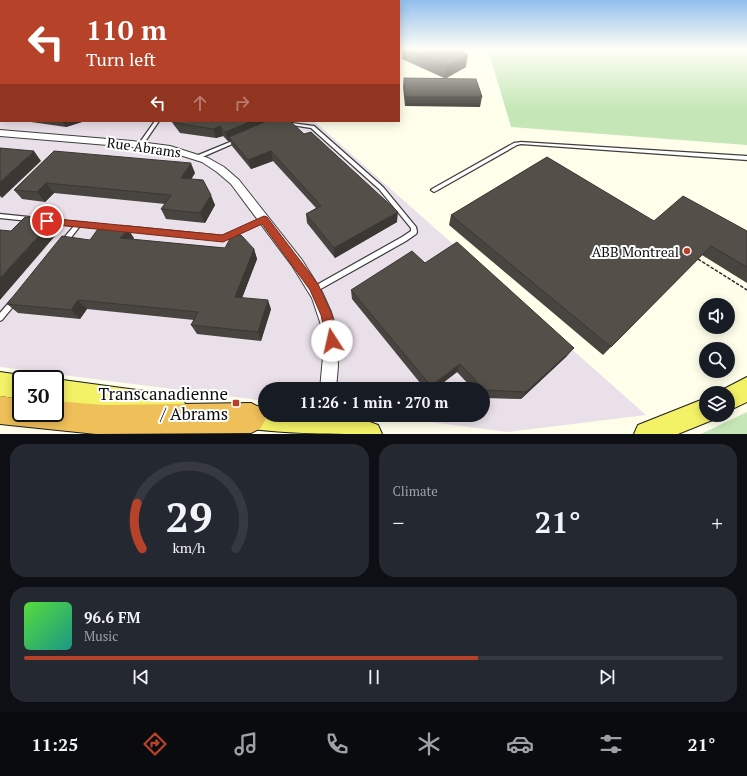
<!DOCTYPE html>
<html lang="en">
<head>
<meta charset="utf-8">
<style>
	body { margin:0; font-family:"PT Serif",serif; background:#242831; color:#f1f3f6; height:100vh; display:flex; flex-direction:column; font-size:15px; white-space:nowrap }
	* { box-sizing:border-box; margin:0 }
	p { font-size:13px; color:#9ea1a6 }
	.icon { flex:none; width:22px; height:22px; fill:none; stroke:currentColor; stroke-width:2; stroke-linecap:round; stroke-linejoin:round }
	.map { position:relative; height:434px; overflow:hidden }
	.panel { display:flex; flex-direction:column; gap:10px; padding:10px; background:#0d0f14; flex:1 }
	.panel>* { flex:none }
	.guide { position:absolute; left:0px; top:0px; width:400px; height:122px; box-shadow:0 2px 10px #0003; background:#b64229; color:#fff; overflow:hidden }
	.fabs { position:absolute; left:699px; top:298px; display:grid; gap:8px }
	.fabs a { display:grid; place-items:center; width:36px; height:36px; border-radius:50%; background:#171b24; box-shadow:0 2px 10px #0003; font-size:20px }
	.speed { position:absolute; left:12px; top:370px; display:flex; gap:8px; font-size:20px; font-weight:700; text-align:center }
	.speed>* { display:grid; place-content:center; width:52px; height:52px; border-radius:50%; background:#171b24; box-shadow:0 2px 10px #0003; line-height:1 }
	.speed .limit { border:2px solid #111; border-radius:6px; background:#fff; color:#111 }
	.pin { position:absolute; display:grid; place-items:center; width:34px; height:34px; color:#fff; margin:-17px; border:2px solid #fff; border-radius:50%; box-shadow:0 1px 4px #0007 }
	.me { position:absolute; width:44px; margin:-22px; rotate:350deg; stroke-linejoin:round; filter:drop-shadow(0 0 3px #0008) }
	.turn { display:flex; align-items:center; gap:14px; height:84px; padding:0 20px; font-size:18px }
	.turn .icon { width:52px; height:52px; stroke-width:2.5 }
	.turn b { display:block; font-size:28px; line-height:34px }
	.lanes { display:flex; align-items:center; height:38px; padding:0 20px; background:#0003; justify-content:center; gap:20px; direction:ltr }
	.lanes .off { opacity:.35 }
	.big { font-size:30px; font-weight:700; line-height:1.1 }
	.panel .card { flex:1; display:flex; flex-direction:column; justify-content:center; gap:6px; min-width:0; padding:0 14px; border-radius:16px; background:#242831 }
	.panel .dial { align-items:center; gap:0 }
	.dial svg { height:104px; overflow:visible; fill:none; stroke:#363941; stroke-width:7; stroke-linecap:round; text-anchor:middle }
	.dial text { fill:#f1f3f6; stroke:none }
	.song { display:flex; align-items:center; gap:12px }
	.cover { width:48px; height:48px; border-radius:6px; background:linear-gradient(135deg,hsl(110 70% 55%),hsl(170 70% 35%)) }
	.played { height:4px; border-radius:2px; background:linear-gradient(90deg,#b64229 65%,#363941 65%) }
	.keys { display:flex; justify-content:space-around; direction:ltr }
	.heat { display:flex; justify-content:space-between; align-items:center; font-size:22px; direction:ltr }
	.panel .tiles { flex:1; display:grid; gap:10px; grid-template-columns:1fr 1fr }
	.card:last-child { grid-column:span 2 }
	.trip { position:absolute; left:258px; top:382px; width:232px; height:40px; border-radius:20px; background:#171b24; box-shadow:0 2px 10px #0003; font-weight:700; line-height:40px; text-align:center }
	.menu { display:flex; height:64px; justify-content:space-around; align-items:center; background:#090b0e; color:#9ea1a6 }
	.menu .icon { width:28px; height:28px }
	.menu .active { color:#b64229 }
	.menu b { font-size:18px; color:#f1f3f6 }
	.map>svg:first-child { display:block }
	.industrial { fill:#eae0e9 }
	.green { fill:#c5e7b7 }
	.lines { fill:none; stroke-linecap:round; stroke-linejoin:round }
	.service-casing { stroke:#3f3f3f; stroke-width:2.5 }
	.minor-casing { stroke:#3f3f3f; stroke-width:2 }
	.primary-casing { stroke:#1d1d1d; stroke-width:2 }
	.motorway-casing { stroke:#1d1d1d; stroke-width:2 }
	.path { stroke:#2e2e2e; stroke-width:1.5; stroke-dasharray:3.5 1.5; stroke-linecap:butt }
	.service { fill:#fff; fill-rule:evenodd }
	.minor { fill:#fff; fill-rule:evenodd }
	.primary { fill:#f3f166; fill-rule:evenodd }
	.motorway { fill:#efbf59; fill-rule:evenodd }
	.wall { fill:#48443f }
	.shaded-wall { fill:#3b3733 }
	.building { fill:#544f49; stroke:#3b3733 }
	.route { fill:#b64229; stroke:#762b1b }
	.poi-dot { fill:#b64229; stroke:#fff; stroke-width:1.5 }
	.labels { text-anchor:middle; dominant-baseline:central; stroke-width:4; stroke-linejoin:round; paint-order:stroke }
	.street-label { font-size:14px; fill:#0c0c0c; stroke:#fff }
	.poi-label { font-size:14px; fill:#0c0c0c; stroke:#fff; text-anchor:end }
	.near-poi-label { font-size:17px; fill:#0c0c0c; stroke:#fff; text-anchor:end }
</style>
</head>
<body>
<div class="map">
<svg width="747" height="434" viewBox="0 0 747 434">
	<rect width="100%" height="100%" fill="#fefeeb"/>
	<path class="industrial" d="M0,49L1,121H314L646,415L507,432L376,415H483V389H265V401L0,367Z"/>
	<path class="green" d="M488,49H741L747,53V145L511,127Z
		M747,412V434H701Z"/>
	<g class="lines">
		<defs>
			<path id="service" d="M0,99H1V101H0Z
				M0,117H1V119H0Z
				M155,121H159L142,146H138V145Z
				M283,122L314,126L383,187L416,227L417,232L416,234L406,241L317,291L315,292L313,291L312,289L313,287L402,237L411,231V228L379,189L311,128L285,124L283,123Z
				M235,140H239V141L200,158L198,159L196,157V156Z
				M521,142L747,156V160L521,144L517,145L436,191L434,192L431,190L432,189L514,143Z
				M0,214L29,217L32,219L29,221L0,218Z
				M264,218L266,219L267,220L266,221L223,240L121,230L119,229L118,228L119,227L121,226L223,236Z
				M47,219L106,225L108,226L109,227L108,228L106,229L80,226L66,244H62L61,242L62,240L74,226L45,222L44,221L45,220Z
				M14,298L16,299L17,301L16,303L2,320L0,321V313L12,299Z"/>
			<path id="minor" d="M0,130L132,141L170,146L208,158L224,167L239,180L302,260L322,292L331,312L336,328L338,366L336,389H320L324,346L322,328L312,298L293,267L231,184L217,172L202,162L170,152L132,147L0,136Z"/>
			<path id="primary" d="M0,372L21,375L29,379H21V399L0,396Z
				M747,377V402L728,411V393H718L720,391Z
				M55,379L174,395L183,398L186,407L183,416L174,419L55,403Z
				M706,398V415H716L715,419L678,434H634L638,425Z
				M244,405L265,407V415C300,415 345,411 378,425L382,434C342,434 271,434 235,426L232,417L235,408Z"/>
			<path id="motorway" d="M0,396L21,399V413H55V401L103,405L251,403L261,408L266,418L261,428L251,433L96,434L0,424Z"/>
		</defs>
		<use href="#service" class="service-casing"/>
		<use href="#minor" class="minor-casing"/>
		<use href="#primary" class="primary-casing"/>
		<use href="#motorway" class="motorway-casing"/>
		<path class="path" d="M698,259L747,290"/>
		<use href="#service" class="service"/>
		<use href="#minor" class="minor"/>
		<use href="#primary" class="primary"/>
		<use href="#motorway" class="motorway"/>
	</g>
	<path class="wall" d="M402,49H458L464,51L466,67L445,78L482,97L480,107L405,106L403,87L404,78H444L402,59Z
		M24,121H85L66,127Z
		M171,121H264V122L397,222L335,258L307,223L306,214L316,208L273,161L251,169L232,146L230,141H228L223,136L216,138L180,133Z
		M54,151L195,173L191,179L215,205L205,223L166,219L161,209L165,204L54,193L45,202L22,199L14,190Z
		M451,215L654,221L747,231V283L702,255L603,355L449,225Z
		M134,238L133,240L225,248L254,249L257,259L242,298L271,309L261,341L197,334L191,325L194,320L87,309L80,319L18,313L7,304L90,240Z
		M425,263L567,356L521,399L483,398V389H473L457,372L435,389H425L352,299L351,290Z"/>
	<path class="shaded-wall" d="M464,51L463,57L468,55L466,67L445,79L446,66L462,52Z
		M1,77V88H0V78Z
		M62,121H85L66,127Z
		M252,121H264L265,126L229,137L230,141H228L225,132Z
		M220,126L223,136L216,138L213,129Z
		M34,151L41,161L2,198L0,196V182Z
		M271,151L273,161L251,169L248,160Z
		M191,163L195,173L186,188L181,178Z
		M46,183L54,193L45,202L37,192Z
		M211,195L215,205L205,223L200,213Z
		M398,212L397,222L335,258L334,248Z
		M53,220L61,229L0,300V278Z
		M128,229L134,238L127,248L120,238Z
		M254,249L257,259L239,306L235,297Z
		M78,300L87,309L80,319L71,310Z
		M268,300L271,309L261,341L258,332Z
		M574,348L567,356L521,399L526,392Z
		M460,364L457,372L435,389H430L431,386Z"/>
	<path class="building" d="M0,49H1V77L0,78Z
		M407,49H458L464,51L462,52L468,55L446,66Z
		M404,78L476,79L482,97H405Z
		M175,121H252L225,132L220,126L213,129L176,123Z
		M267,121H290L304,134L311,132L398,212L334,248L306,214L321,206L271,151L248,160L229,137Z
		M0,148L34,151L0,182Z
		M54,151L191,163L181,178L203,180L211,195L200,213L161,209L171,195L46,183L37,192L14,190Z
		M547,157L654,221L683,196L747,231V267L711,246L611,347L451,215Z
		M25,217L53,220L0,278V230L11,231Z
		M100,226L128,229L120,238L225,248L232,235H241L254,249L235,297L268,300L258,332L191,325L198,312L78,300L71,310L7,304L62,236L90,240Z
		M457,242L574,348L526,392L485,390L460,364L431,386L351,290L412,251L425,263Z"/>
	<linearGradient id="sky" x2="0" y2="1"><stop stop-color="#92beed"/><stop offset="0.45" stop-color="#fffff6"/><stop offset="1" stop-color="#fffff6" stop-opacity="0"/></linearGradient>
	<rect width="747" height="109" fill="url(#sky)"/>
	<path class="route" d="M264,216L267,217L318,284L332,315L337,341L336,344L332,346L327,344L321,315L310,290L262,224L223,242L47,224L43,221L47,218L222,235Z"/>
	<g class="poi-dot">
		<circle cx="687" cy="251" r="4"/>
		<rect x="232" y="399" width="8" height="8" rx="2"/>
	</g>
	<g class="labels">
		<g class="street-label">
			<text transform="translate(144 147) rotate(8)">Rue Abrams</text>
		</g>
		<g class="poi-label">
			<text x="679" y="251">ABB Montreal</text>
		</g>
		<g class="near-poi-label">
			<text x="228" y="393">Transcanadienne<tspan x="228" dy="20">/ Abrams</tspan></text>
		</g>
	</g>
</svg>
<div class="fabs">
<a><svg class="icon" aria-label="sound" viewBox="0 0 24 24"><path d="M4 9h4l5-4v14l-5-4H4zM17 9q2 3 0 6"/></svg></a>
<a><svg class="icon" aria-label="search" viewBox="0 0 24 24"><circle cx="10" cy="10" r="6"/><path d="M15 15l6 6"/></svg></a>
<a><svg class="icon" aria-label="layers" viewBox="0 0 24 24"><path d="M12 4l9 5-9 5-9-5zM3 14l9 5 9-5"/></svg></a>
</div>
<div class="speed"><div class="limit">30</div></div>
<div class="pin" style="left:47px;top:221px;background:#d93025"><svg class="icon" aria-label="arrive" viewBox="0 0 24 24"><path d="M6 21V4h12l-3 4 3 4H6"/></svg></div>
<svg class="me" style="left:332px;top:341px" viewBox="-20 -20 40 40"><circle r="19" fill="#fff"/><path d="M0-13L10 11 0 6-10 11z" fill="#b64229"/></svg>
<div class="trip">11:26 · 1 min · 270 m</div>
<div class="guide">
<div class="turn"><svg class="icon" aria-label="left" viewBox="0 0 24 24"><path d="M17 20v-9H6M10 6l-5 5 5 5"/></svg><div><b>110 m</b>Turn left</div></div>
<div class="lanes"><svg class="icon" aria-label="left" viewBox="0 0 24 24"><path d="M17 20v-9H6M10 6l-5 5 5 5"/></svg><svg class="icon off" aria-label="ahead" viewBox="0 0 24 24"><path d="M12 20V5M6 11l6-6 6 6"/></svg><svg class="icon off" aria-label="right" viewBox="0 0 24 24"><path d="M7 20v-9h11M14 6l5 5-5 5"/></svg></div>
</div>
</div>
<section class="panel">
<div class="tiles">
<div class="card dial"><svg viewBox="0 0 100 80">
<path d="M14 69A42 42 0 1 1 86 69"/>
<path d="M14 69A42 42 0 0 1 10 34" stroke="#b64229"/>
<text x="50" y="56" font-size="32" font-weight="700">29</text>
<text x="50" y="72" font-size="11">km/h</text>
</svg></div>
<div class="card"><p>Climate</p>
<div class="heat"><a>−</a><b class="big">21°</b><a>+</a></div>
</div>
<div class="card">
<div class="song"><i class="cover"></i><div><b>96.6 FM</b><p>Music</p></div></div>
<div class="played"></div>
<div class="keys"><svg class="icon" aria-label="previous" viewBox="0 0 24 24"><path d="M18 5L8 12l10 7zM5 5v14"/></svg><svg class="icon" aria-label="pause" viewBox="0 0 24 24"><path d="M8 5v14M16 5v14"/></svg><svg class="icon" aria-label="next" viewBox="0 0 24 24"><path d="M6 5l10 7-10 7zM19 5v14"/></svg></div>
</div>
</div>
</section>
<nav class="menu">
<b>11:25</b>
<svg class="icon active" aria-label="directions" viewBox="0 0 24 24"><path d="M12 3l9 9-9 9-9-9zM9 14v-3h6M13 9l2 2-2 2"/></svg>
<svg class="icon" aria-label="music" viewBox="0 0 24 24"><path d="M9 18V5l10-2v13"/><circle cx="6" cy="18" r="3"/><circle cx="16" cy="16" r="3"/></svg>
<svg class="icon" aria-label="phone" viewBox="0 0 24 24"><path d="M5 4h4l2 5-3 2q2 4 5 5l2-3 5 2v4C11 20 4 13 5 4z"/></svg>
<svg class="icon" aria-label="climate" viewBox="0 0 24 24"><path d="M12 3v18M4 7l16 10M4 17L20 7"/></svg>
<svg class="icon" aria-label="car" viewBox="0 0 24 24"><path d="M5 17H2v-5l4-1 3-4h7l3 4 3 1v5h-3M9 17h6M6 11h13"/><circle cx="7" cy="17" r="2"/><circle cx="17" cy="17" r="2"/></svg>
<svg class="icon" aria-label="filters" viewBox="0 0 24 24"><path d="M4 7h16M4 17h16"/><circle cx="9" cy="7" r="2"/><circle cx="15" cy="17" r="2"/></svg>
<b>21°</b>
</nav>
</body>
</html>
